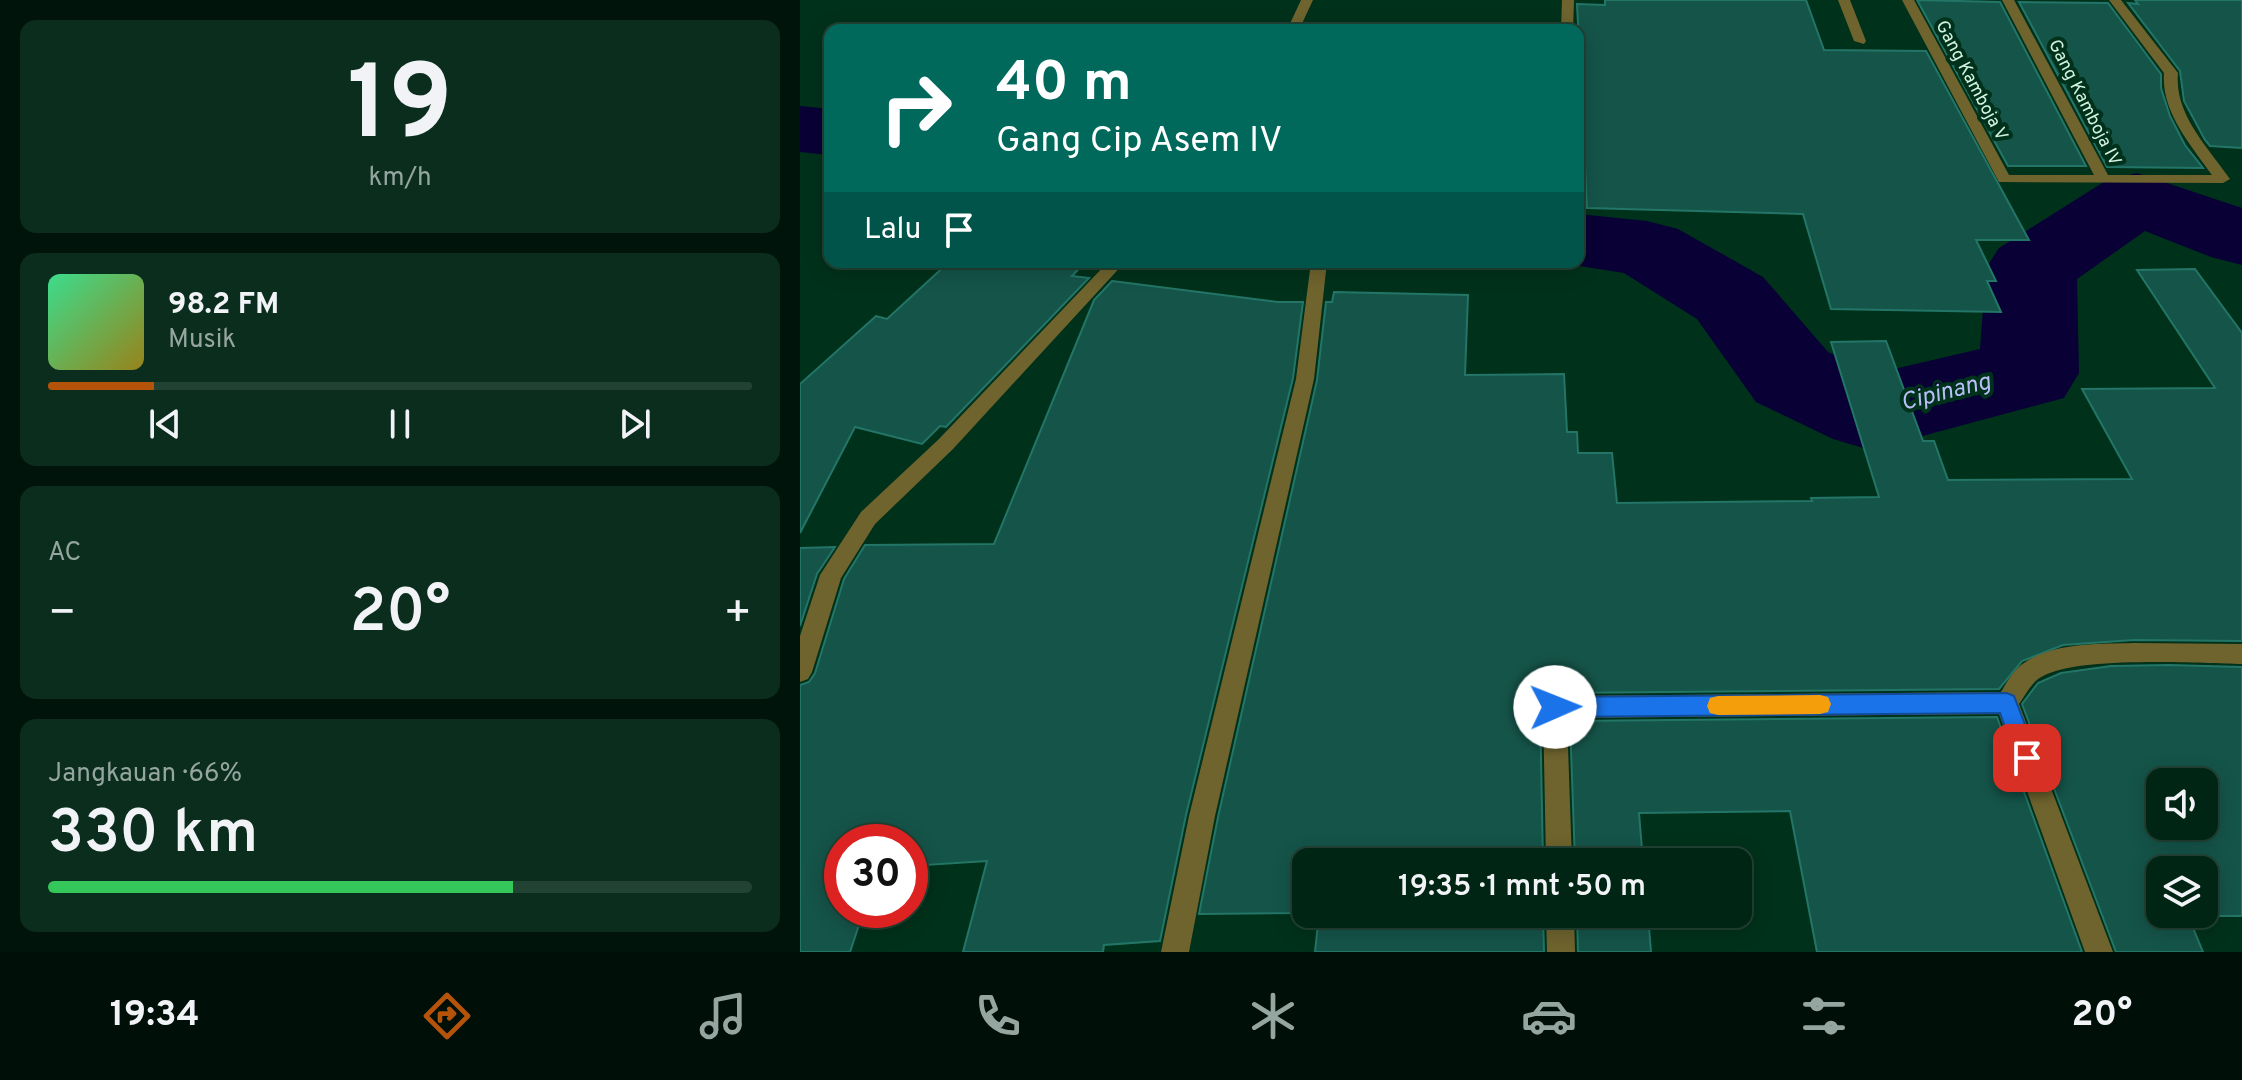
<!DOCTYPE html>
<html lang="id">
<head>
<meta charset="utf-8">
<style>
	body { margin:0; font-family:Overpass,sans-serif; background:#0a2d1d; color:#f1f3f6; height:100vh; display:flex; flex-direction:column; font-size:30px; white-space:nowrap }
	* { box-sizing:border-box; margin:0 }
	p { font-size:26px; color:#95a5a0 }
	.icon { flex:none; width:44px; height:44px; fill:none; stroke:currentColor; stroke-width:2; stroke-linecap:round; stroke-linejoin:round }
	.map { position:relative; flex:1; overflow:hidden }
	.drawer { display:flex; flex-direction:column; gap:20px; padding:20px; background:#00140b; width:800px }
	.drawer>* { flex:none }
	.top-card { position:absolute; left:24px; top:24px; width:760px; height:244px; border-radius:16px; box-shadow:0 4px 20px #0003,0 0 0 2px #224234; background:#00695c; color:#fff; overflow:hidden }
	.tools { position:absolute; left:1346px; top:768px; display:grid; gap:16px }
	.tools a { display:grid; place-items:center; width:72px; height:72px; border-radius:16px; background:#002514; box-shadow:0 4px 20px #0003,0 0 0 2px #224234; font-size:40px }
	.speed { position:absolute; left:24px; top:824px; display:flex; gap:16px; font-size:40px; font-weight:700; text-align:center }
	.speed>* { display:grid; place-content:center; width:104px; height:104px; border-radius:50%; background:#002514; box-shadow:0 4px 20px #0003,0 0 0 2px #224234; line-height:1 }
	.speed .limit { border:12px solid #d22; background:#fff; color:#111 }
	.pin { position:absolute; display:grid; place-items:center; width:68px; height:68px; color:#fff; margin:-34px; border-radius:16px; box-shadow:0 4px 12px #0006 }
	.me { position:absolute; width:88px; margin:-44px; rotate:89deg; stroke-linejoin:round; filter:drop-shadow(0 0 6px #0008) }
	.turn { display:flex; align-items:center; gap:28px; height:168px; padding:0 40px; font-size:36px }
	.turn .icon { width:104px; height:104px; stroke-width:2.5 }
	.turn b { display:block; font-size:56px; line-height:68px }
	.then { display:flex; align-items:center; height:76px; padding:0 40px; background:#0003; gap:16px; font-size:30px }
	.big { font-size:60px; font-weight:600; line-height:1.1 }
	.drawer .widget { flex:1; display:flex; flex-direction:column; justify-content:center; gap:12px; min-width:0; padding:0 28px; border-radius:16px; background:#0a2d1d }
	.drawer .dial { align-items:center; gap:0 }
	.dial b { font-size:104px; line-height:1 }
	.song { display:flex; align-items:center; gap:24px }
	.cover { width:96px; height:96px; border-radius:12px; background:linear-gradient(135deg,hsl(150 70% 55%),hsl(50 70% 35%)) }
	.played { height:8px; border-radius:4px; background:linear-gradient(90deg,#b45309 15%,#224234 15%) }
	.keys { display:flex; justify-content:space-around; direction:ltr }
	.heat { display:flex; justify-content:space-between; align-items:center; font-size:44px; direction:ltr }
	.charge { height:12px; border-radius:6px; background:linear-gradient(90deg,#34c759 66%,#224234 0) }
	.trip { position:absolute; left:492px; top:848px; width:460px; height:80px; border-radius:16px; background:#002514; box-shadow:0 4px 20px #0003,0 0 0 2px #224234; font-weight:600; line-height:80px; text-align:center }
	.menu { display:flex; height:128px; justify-content:space-around; align-items:center; background:#000f08; color:#95a5a0 }
	.menu .icon { width:56px; height:56px }
	.menu .active { color:#b45309 }
	.menu b { font-size:36px; color:#f1f3f6 }
	main { display:flex; flex:1; min-height:0 }
	.map>svg:first-child { display:block }
	.lines { fill:none; stroke-linecap:round; stroke-linejoin:round }
	.river { fill:#090035; fill-rule:evenodd }
	.building { fill:#155449; stroke:#237667; stroke-width:2; fill-rule:evenodd }
	.lane { fill:#6f642e; fill-rule:evenodd }
	.street { fill:#6f642e; fill-rule:evenodd }
	.route { fill:#1a73e8; stroke:#114b97; stroke-width:2 }
	.slow { fill:#f59e0b }
	.labels { text-anchor:middle; dominant-baseline:central; stroke-width:8; stroke-linejoin:round; paint-order:stroke }
	.far-street-label { font-size:18px; fill:#d4f3e0; stroke:#00311b }
	.water-label { font-size:24px; font-style:italic; fill:#b8bff7; stroke:#00311b }
</style>
</head>
<body>
<main>
<section class="drawer">
<div class="widget dial"><b>19</b><p>km/h</p></div>
<div class="widget">
<div class="song"><i class="cover"></i><div><b>98.2 FM</b><p>Musik</p></div></div>
<div class="played"></div>
<div class="keys"><svg class="icon" aria-label="previous" viewBox="0 0 24 24"><path d="M18 5L8 12l10 7zM5 5v14"/></svg><svg class="icon" aria-label="pause" viewBox="0 0 24 24"><path d="M8 5v14M16 5v14"/></svg><svg class="icon" aria-label="next" viewBox="0 0 24 24"><path d="M6 5l10 7-10 7zM19 5v14"/></svg></div>
</div>
<div class="widget"><p>AC</p>
<div class="heat"><a>−</a><b class="big">20°</b><a>+</a></div>
</div>
<div class="widget"><p>Jangkauan · 66%</p><b class="big">330 km</b><div class="charge"></div></div>
</section>
<div class="map">
<svg width="1442" height="952" viewBox="0 0 1442 952">
	<rect width="100%" height="100%" fill="#00311b"/>
	<g class="lines">
		<path class="river" d="M0,106L30,109V155L0,152Z
			M1337,173L1442,208V265L1411,257L1345,231L1277,279L1279,373L1264,398L1070,450L1033,439L956,402L897,319L824,273L755,262H778V214L847,221L878,229L963,277L1028,352L1077,373L1180,349L1186,268L1199,248L1307,180Z"/>
	</g>
	<path class="building" d="M805,0H1006L1024,50L1126,51L1229,240H1176L1196,281H1187L1201,312L1031,309L1003,214L787,208L777,4L805,5Z
		M1117,0L1200,2L1286,166H1208Z
		M1335,0H1442V148L1410,146L1405,140L1384,101L1380,71L1328,3L1338,4Z
		M1219,2L1308,3L1361,74V88L1370,116L1385,145L1403,168L1307,167Z
		M149,262H285L272,276L289,278L146,427L140,426L122,444L55,427L0,533V384L76,316L87,319Z
		M1395,269L1442,333V641L1334,640L1263,645L1222,661L1199,689L754,693L744,698L740,707L743,862H506V913L399,914L418,817L517,380L526,302H532L534,292L668,295L665,375L764,374L767,432H777L778,453H812L817,503L1012,501L1011,498L1079,497L1031,342L1086,341L1123,441H1134L1148,480L1332,479L1282,389L1415,388L1337,270Z
		M312,281L478,302H503L493,378L386,815L360,941L304,945L303,952H163L187,861L110,866V842H42V910H64L50,952H0V685L9,682L15,673L44,579L65,545L194,544L294,300Z
		M35,547L17,574L0,626V548Z
		M1369,665L1442,667V916H1388L1403,952H1316L1222,704L1238,683L1261,673L1311,666ZM1360,782H1404V826H1360ZM1360,870H1404V914H1360Z
		M1197,717L1282,952H1017L990,811L839,813L843,862H775L770,721Z
		M519,914H743L744,952H515Z
		M777,914H848L851,952H778Z"/>
	<g class="lines">
		<path class="lane" d="M1038,0H1050L1066,41L1064,44L1054,41Z"/>
		<path class="street" d="M501,0H513L499,30H487Z
			M762,0H774L773,30H761Z
			M1102,0H1114L1209,175H1294L1202,0H1214L1308,175H1412C1391,145 1361,112 1364,73L1309,0H1321L1378,73C1374,114 1408,147 1430,179L1423,183L1199,182Z
			M308,262H325L153,449L75,524L41,578L12,672L8,679L0,682V636L20,575L61,512L139,439Z
			M511,262H527L514,379L415,816L389,952H361L389,816L496,379Z
			M1334,643L1442,644V664C1397,663 1280,656 1243,676C1232,681 1226,694 1219,704L1313,952H1285L1199,714L767,718L772,862H746L743,707L747,699L755,696L1201,692C1207,682 1214,669 1224,663C1254,642 1300,644 1334,643Z
			M746,914H774L775,952H747Z"/>
	</g>
	<path class="route" d="M1207,693L1214,696L1238,758L1235,766L1227,769L1219,766L1200,713L755,717L747,714L744,707L747,700L755,697Z"/>
	<path class="slow" d="M1020,695L1028,697L1031,704L1028,712L1020,714L918,715L910,713L907,706L910,698L918,696Z"/>
	<g class="labels">
		<g class="far-street-label">
			<text transform="translate(1171 81) rotate(62)">Gang Kamboja V</text>
			<text transform="translate(1284 103) rotate(63)">Gang Kamboja IV</text>
		</g>
		<g class="water-label">
			<text transform="translate(1146 393) rotate(-14)">Cipinang</text>
		</g>
	</g>
</svg>
<div class="tools">
<a><svg class="icon" aria-label="sound" viewBox="0 0 24 24"><path d="M4 9h4l5-4v14l-5-4H4zM17 9q2 3 0 6"/></svg></a>
<a><svg class="icon" aria-label="layers" viewBox="0 0 24 24"><path d="M12 4l9 5-9 5-9-5zM3 14l9 5 9-5"/></svg></a>
</div>
<div class="speed"><div class="limit">30</div></div>
<div class="pin" style="left:1227px;top:758px;background:#d93025"><svg class="icon" aria-label="arrive" viewBox="0 0 24 24"><path d="M6 21V4h12l-3 4 3 4H6"/></svg></div>
<svg class="me" style="left:755px;top:707px" viewBox="-20 -20 40 40"><circle r="19" fill="#fff"/><path d="M0-13L10 11 0 6-10 11z" fill="#1a73e8"/></svg>
<div class="trip">19:35 · 1 mnt · 50 m</div>
<div class="top-card">
<div class="turn"><svg class="icon" aria-label="right" viewBox="0 0 24 24"><path d="M7 20v-9h11M14 6l5 5-5 5"/></svg><div><b>40 m</b>Gang Cip Asem IV</div></div>
<div class="then">Lalu<svg class="icon" aria-label="arrive" viewBox="0 0 24 24"><path d="M6 21V4h12l-3 4 3 4H6"/></svg></div>
</div>
</div>
</main>
<nav class="menu">
<b>19:34</b>
<svg class="icon active" aria-label="directions" viewBox="0 0 24 24"><path d="M12 3l9 9-9 9-9-9zM9 14v-3h6M13 9l2 2-2 2"/></svg>
<svg class="icon" aria-label="music" viewBox="0 0 24 24"><path d="M9 18V5l10-2v13"/><circle cx="6" cy="18" r="3"/><circle cx="16" cy="16" r="3"/></svg>
<svg class="icon" aria-label="phone" viewBox="0 0 24 24"><path d="M5 4h4l2 5-3 2q2 4 5 5l2-3 5 2v4C11 20 4 13 5 4z"/></svg>
<svg class="icon" aria-label="climate" viewBox="0 0 24 24"><path d="M12 3v18M4 7l16 10M4 17L20 7"/></svg>
<svg class="icon" aria-label="car" viewBox="0 0 24 24"><path d="M5 17H2v-5l4-1 3-4h7l3 4 3 1v5h-3M9 17h6M6 11h13"/><circle cx="7" cy="17" r="2"/><circle cx="17" cy="17" r="2"/></svg>
<svg class="icon" aria-label="filters" viewBox="0 0 24 24"><path d="M4 7h16M4 17h16"/><circle cx="9" cy="7" r="2"/><circle cx="15" cy="17" r="2"/></svg>
<b>20°</b>
</nav>
</body>
</html>
